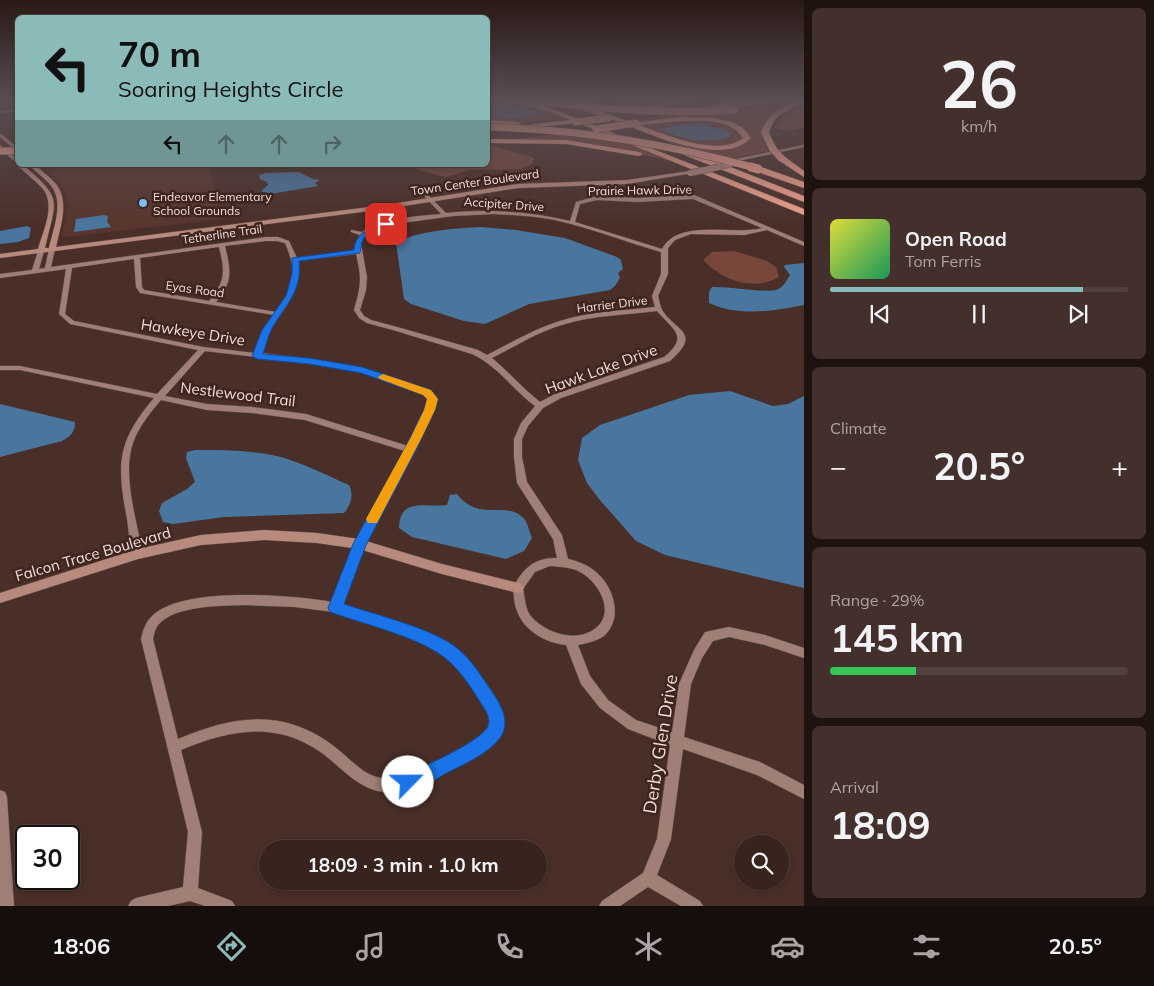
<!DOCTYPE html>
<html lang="en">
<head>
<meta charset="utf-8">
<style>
	body { margin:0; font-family:Mulish,sans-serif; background:#432f2b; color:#f1f3f6; height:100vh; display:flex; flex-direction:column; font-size:19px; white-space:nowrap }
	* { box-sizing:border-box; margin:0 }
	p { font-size:16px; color:#aba4a4 }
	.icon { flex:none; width:28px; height:28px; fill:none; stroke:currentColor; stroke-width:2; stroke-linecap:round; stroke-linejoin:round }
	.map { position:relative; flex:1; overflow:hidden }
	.panel { display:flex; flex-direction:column; gap:8px; padding:8px; background:#1f1310; width:350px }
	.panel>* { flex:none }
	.guide { position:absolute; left:15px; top:15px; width:475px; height:152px; border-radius:8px; box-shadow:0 2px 8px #0003,0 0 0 1px #52403c; background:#8bbbb9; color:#111; overflow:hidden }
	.tools { position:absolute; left:734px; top:835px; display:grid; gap:10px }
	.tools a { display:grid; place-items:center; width:55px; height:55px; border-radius:50%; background:#38231e; box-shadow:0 2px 8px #0003,0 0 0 1px #52403c; font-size:25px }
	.speed { position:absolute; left:15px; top:825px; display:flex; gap:10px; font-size:25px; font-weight:700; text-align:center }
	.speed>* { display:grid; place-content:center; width:65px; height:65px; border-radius:50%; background:#38231e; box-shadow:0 2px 8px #0003,0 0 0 1px #52403c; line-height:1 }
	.speed .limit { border:2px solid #111; border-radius:8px; background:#fff; color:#111 }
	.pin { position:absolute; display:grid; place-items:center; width:42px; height:42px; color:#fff; margin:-21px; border-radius:10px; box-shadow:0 2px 8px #0006 }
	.me { position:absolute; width:55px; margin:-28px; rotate:67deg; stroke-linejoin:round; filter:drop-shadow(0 0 4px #0008) }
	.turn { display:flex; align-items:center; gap:18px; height:105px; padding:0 20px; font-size:22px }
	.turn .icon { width:65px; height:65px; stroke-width:2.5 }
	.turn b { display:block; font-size:35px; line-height:42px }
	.lanes { display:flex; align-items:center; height:48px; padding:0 20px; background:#0003; justify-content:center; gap:25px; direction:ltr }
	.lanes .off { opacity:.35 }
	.big { font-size:38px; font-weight:700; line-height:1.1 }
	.panel .widget { flex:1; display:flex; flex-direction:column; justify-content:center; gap:8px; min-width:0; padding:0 18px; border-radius:8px; background:#432f2b }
	.panel .dial { align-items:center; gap:0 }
	.dial b { font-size:65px; line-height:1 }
	.song { display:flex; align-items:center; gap:15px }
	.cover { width:60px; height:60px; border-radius:8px; background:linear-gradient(135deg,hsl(60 70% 55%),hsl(150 70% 35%)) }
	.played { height:5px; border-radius:2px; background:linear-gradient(90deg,#8bbbb9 85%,#52403c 85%) }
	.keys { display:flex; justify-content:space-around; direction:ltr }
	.heat { display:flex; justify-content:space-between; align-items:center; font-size:28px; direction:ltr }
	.charge { height:8px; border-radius:4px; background:linear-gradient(90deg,#34c759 29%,#52403c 0) }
	.trip { position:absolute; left:259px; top:840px; width:288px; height:50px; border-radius:25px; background:#38231e; box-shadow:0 2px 8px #0003,0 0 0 1px #52403c; font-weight:700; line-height:50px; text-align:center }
	.menu { display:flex; height:80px; justify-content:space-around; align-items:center; background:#160e0c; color:#aba4a4 }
	.menu .icon { width:35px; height:35px }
	.menu .current { color:#8bbbb9 }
	.menu b { font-size:22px; color:#f1f3f6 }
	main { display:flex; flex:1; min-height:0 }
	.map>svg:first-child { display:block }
	.built { fill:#58362d }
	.green { fill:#78463a; fill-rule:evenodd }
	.water { fill:#49769f }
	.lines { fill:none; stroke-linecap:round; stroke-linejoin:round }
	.street-casing { stroke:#654e48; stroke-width:1 }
	.secondary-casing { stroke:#654e48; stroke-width:1 }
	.highway-casing { stroke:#654e48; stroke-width:1 }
	.street { fill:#9f7f76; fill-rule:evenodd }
	.secondary { fill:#b88a7d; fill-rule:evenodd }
	.highway { fill:#f4a38e; fill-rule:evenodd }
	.secondary-bridge-far1-casing { stroke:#654e48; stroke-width:5.5; stroke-linecap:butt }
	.secondary-bridge-casing { stroke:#654e48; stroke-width:7; stroke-linecap:butt }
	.highway-bridge-far1-casing { stroke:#654e48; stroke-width:8; stroke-linecap:butt }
	.highway-bridge-casing { stroke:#654e48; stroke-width:9; stroke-linecap:butt }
	.secondary-bridge-far1 { stroke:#b88a7d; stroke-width:5 }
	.secondary-bridge { stroke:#b88a7d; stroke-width:6 }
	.highway-bridge-far1 { stroke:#f4a38e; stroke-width:7 }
	.highway-bridge { stroke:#f4a38e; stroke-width:9 }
	.route { fill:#1a73e8; stroke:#114b97 }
	.slow { fill:#f59e0b }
	.poi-dot { fill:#7dbef9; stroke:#3f251e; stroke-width:2 }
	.labels { text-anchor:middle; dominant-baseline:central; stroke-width:5; stroke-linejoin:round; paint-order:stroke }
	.far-street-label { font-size:12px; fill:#f0ded9; stroke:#3f251e }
	.far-poi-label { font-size:12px; fill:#f0ded9; stroke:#3f251e; text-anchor:start }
	.street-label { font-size:15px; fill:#f0ded9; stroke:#3f251e }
	.near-street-label { font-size:18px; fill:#f0ded9; stroke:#3f251e }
</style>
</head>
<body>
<main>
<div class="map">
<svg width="804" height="906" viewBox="0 0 804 906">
	<rect width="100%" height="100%" fill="#4a2f28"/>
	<path class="built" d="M41,165H209L222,219L66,237L62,236L68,209L67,198L62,186Z"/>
	<path class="green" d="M498,100L519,102L566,118L517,124L488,122V115L510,119L543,113C525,107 507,101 488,106V101Z
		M567,100H577L596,107L626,103L591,100H691L601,113Z
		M766,100H791L734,109L737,111L794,103C771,113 751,125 770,151L717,161L644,133L687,145L735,146L748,141L749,135C733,118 691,115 669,118C656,119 639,125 626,122Z
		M804,106V127L789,131L776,128L784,116Z
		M671,119C697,121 721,119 743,134V139C715,159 661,134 632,125ZM690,124L713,126L724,129L712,141L684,138L659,128Z
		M595,130L675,162L604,146L561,141L512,139Z
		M493,146L532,157L534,159L532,164L521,169L470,170L446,177L418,170L410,165H488V147Z
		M734,251L767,261L776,267L779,277C753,292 722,280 703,260L712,252Z"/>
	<path class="water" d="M498,104L520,106L544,114L510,119L488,115V106Z
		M701,124L724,129L730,133L731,136C707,146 681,138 658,129L679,125Z
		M298,172L313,179L320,180L315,183L318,186L276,193L267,194L261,191L268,185L267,182L260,179L259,175L266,173Z
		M104,215L108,216L107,222L111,227L74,232L76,219Z
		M27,226L31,228L29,238L18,242L0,244V231Z
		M481,227L516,230L565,238L617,257L621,260L623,269L618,273L620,278L615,286L610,290L529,304L485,324L464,321L411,304L404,299L396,243C415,231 458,228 481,227Z
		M804,263V305C773,311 739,317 709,303V292L712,287C728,286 764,293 776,290C784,287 786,281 790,275L784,267L785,265Z
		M730,391L773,406L788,404L804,396V588L665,555L636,541L599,499L587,483L578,460L582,438L600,425L689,395Z
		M0,404L75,422C75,432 71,436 62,441L0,457Z
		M195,450C222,450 250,450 277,456C301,462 326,475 349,485C354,495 351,505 344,513L224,517L173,524L163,522L159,511L162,503L187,489L195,482L186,458L187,452Z
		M457,494C480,524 508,498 525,520C528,524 530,533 532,538L524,551L506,559L412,537L399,528C400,496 426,508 447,505L450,495Z"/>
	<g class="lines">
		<defs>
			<path id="street" d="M18,110V112L0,113V111Z
				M427,194L446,213C488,209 529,211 570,221L576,202L597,196L637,198L694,195L804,242V246L767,230L744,235L691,234L675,240L668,248V274L658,296C659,300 660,304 661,308C673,331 704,331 670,361L561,398L543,408L528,426L522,439V457L527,482L562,535L568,559C578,561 588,565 596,572C613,586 623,616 606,634C599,641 587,643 578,645L590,676L608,700L636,720L672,732L679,684L694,650L705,632L729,627L765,635L804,648V658L765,645L729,637L713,641L702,658L691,684L684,737L760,762L804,785V799L757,775L683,749L671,839L657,875L700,901L703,906H681L648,887L620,906H599L602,901L643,873L657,839L670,745L628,729L600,708L581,684L566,645C546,643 524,631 517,611C514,604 514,596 513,588C522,569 535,557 557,558L553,539L517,483L514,457V439L521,423L535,406C513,390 498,366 472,354L393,330L367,323L359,318L354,310C361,286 362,278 356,254L298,261C301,292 286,305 272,328C267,336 265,345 262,353L309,359L362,368L430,390L437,399L434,410L414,450L364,544L343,604C361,610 378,617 396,623C423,633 441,635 462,657C471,666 478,677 486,687C498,705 513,724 493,744C482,755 465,761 451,769C431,780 408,793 384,792C363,790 347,774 333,762C285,720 236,727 181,750L202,832L198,888L232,901L235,906H205L190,901L168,906H128L131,901L136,898L183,887L188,832L141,639C143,630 146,621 153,615C185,586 291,595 333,602L354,544L405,451L305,420L252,413L207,410L161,400C149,414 135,431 131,450C124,481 137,523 143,554L142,557L138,558L134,557C129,546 129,531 127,519C117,464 116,443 154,398L20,370H0V366H20L157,394L198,350L70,324L59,314L66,269L0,278V274L32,270L38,251L41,249L44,251L39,269L45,268L49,249L52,247L55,249L51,267L266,237H278L289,241L297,258L355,251V244L360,235L351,232V230L362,232C379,218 419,216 441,214L425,197V195ZM693,199L762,228C733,236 679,218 662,249L575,222L580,204L597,200L637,202ZM494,214C514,215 534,216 555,220C591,228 626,242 661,252V274L652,296L655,307C623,311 590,311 560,321C534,329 511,343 487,355L478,350L397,327L371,320L364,316L360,310L366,290L367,277L361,244L362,239L370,231L387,225L453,216ZM266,241H277L285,243C298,273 294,285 276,312L216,302C233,282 231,271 225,246ZM219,247C225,271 226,281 209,301L144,290L142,287L140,258ZM134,259L136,287L140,293L274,315L264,330L255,353L203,347L74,321L65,314L72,268ZM657,311C673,330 690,336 664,357L555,394L540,402C523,389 509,372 492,358C516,346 539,331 565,324C595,315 626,315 657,311ZM205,351L309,363L361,372L424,394L429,399L426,410L408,446L306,414L252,407L207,404L165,396ZM550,566C560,567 571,567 580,572C597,581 615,609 598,626C579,645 544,633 530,615C525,608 525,597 523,589L535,572ZM244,605L295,607L333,612L426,643C447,656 462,673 476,694C482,703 494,715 489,728C484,740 426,769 412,774C403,777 392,779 382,778C363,776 350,758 335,747C284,708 234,715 178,739L153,639C154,634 155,629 158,625C175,605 221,606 244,605Z
				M0,790L5,792L7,797L14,906H0Z"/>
			<path id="secondary" d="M0,133L18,148V152L0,137Z
				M0,145L18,160V164L0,149Z
				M804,145V147L724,164L721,162Z
				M17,165H23C64,200 56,199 45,248H49C53,229 64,204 52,187C46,178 36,173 29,165H35C42,171 50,177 56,184C70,202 60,227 56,247L385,205L518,184L627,180L690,171L693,173L627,184L518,188L385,209L0,258V254L38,249C43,231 56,206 43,189C35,180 25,173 17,165Z
				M264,530L317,533L359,539L442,564L522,584L524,588L522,592L518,593L442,574L359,549L317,543L264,540L201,545L138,559L0,603V593L138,549L201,535Z"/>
			<path id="highway" d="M488,100H521L540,104L804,209V215L578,123L517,129L516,128L519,126L570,120C539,108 522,102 488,102Z
				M561,100H569L633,123L679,117L714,118L732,122L743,128L751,138C722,169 643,131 611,119C595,114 574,109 561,100ZM679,121C700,121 730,118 743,138C718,158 665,134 639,125Z
				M685,100H698L629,112L626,110Z
				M741,100H783L742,106L739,104L683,113L680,111Z
				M804,100V103C788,109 773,115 769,133L777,149L770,151L761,133C767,114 785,103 804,100Z
				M488,120L518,122L521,124L518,126L488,124Z
				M488,139L566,140L639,152L643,154L639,156L566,144L488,143Z
				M674,147H680L804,196V202L674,151Z
				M778,156H784L804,171V177L778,160Z
				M755,167H761L804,182V188L755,171Z"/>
		</defs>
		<use href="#street" class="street-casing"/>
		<use href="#secondary" class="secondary-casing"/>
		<use href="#highway" class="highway-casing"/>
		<use href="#street" class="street"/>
		<use href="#secondary" class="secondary"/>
		<use href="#highway" class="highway"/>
		<defs>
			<path id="secondary-bridge-far1" d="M713,168L730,165"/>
			<path id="secondary-bridge" d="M690,173L719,167"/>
			<path id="highway-bridge-far1" d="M535,100C602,110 668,114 735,110
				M575,122L609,118
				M488,127C580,129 668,144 756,168
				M596,129L636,123
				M773,149L781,158
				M0,151H18"/>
			<path id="highway-bridge" d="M751,167L758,169"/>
		</defs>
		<use href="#secondary-bridge-far1" class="secondary-bridge-far1-casing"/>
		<use href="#secondary-bridge" class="secondary-bridge-casing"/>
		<use href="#highway-bridge-far1" class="highway-bridge-far1-casing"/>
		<use href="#highway-bridge" class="highway-bridge-casing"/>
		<use href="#secondary-bridge-far1" class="secondary-bridge-far1"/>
		<use href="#secondary-bridge" class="secondary-bridge"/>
		<use href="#highway-bridge-far1" class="highway-bridge-far1"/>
		<use href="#highway-bridge" class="highway-bridge"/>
	</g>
	<linearGradient id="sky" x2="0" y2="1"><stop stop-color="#291a16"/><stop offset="0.44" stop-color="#5a4d53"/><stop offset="1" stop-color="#5a4d53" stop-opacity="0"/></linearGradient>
	<rect width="804" height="226" fill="url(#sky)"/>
	<path class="route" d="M384,222L390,224L366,235L362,242L360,253L299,261C302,292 286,304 272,328C268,336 266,345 263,354L309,358L362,367L431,390L438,399L435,410L416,450L366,545L344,604C376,615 432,628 457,648C473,661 483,679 495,696C503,709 510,724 500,738C487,755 462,765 443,775C431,782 415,794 401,788L399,782L401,776C421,768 476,744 487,728C490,723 489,718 487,713C475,694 463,672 445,658C419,637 363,624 330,612L328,608L353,544L404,450L424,410L427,399L423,395L361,373L309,364L257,359L252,356L262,330L286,296L292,274V258L354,250C356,232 369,229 384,222Z"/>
	<path class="slow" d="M383,374L431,390L438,399L435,410L422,437L377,523H368L366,519L411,437L424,410L427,399L423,395L380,379L378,377Z"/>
	<circle class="poi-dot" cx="143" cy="203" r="5"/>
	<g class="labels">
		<g class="far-street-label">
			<text transform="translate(475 182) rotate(-8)">Town Center Boulevard</text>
			<text transform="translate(640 190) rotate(-1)">Prairie Hawk Drive</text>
			<text transform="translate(504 204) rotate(4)">Accipiter Drive</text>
			<text transform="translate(222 234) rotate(-8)">Tetherline Trail</text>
			<text transform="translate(195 289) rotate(8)">Eyas Road</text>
			<text transform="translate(612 304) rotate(-7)">Harrier Drive</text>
		</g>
		<g class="far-poi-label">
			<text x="153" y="196">Endeavor Elementary<tspan x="153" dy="14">School Grounds</tspan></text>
		</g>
		<g class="street-label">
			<text transform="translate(193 332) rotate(9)">Hawkeye Drive</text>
			<text transform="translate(601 369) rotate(-20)">Hawk Lake Drive</text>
			<text transform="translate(238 394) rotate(7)">Nestlewood Trail</text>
			<text transform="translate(93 554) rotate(-16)">Falcon Trace Boulevard</text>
		</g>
		<g class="near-street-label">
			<text transform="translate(660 744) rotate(-81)">Derby Glen Drive</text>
		</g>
	</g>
</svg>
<div class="tools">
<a><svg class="icon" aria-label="search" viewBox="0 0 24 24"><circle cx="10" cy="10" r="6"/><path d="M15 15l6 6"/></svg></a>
</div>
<div class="speed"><div class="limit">30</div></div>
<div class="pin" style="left:386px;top:224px;background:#d93025"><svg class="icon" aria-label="arrive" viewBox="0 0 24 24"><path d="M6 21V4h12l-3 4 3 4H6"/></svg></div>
<svg class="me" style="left:408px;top:782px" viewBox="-20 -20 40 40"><circle r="19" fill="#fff"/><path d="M0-13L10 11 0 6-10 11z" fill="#1a73e8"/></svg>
<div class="trip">18:09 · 3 min · 1.0 km</div>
<div class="guide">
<div class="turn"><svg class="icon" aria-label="left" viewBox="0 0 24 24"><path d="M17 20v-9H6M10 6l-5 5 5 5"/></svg><div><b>70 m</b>Soaring Heights Circle</div></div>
<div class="lanes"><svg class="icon" aria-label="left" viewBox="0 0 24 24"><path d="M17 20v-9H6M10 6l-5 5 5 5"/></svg><svg class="icon off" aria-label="ahead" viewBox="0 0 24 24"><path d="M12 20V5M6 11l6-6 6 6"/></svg><svg class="icon off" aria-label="ahead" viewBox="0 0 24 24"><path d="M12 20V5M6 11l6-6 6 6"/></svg><svg class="icon off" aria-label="right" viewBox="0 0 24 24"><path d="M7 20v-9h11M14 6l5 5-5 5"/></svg></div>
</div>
</div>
<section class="panel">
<div class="widget dial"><b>26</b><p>km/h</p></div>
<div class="widget">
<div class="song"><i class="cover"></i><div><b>Open Road</b><p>Tom Ferris</p></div></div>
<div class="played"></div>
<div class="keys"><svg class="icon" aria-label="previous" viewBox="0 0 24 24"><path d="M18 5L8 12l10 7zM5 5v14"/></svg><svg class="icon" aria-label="pause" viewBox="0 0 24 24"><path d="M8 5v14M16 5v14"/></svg><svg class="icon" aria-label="next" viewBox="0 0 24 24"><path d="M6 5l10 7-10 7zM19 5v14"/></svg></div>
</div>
<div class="widget"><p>Climate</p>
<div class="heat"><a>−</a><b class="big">20.5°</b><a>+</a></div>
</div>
<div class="widget"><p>Range · 29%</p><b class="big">145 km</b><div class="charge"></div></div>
<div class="widget"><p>Arrival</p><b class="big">18:09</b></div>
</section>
</main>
<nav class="menu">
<b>18:06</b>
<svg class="icon current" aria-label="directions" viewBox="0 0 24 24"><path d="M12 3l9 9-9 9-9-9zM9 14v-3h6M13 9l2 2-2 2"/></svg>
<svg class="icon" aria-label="music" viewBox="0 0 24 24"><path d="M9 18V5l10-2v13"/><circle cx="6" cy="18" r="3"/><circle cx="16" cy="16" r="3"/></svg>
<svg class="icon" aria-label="phone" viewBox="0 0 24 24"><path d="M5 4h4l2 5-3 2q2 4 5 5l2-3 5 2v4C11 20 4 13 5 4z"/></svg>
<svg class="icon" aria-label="climate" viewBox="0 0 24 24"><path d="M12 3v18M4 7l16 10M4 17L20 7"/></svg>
<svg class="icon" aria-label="car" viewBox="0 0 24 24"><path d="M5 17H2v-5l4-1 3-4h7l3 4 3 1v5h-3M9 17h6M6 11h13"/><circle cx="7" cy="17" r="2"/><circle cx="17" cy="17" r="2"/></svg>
<svg class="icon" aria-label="filters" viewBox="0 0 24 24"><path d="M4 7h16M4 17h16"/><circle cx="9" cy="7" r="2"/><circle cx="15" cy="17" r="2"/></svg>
<b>20.5°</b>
</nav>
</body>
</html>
